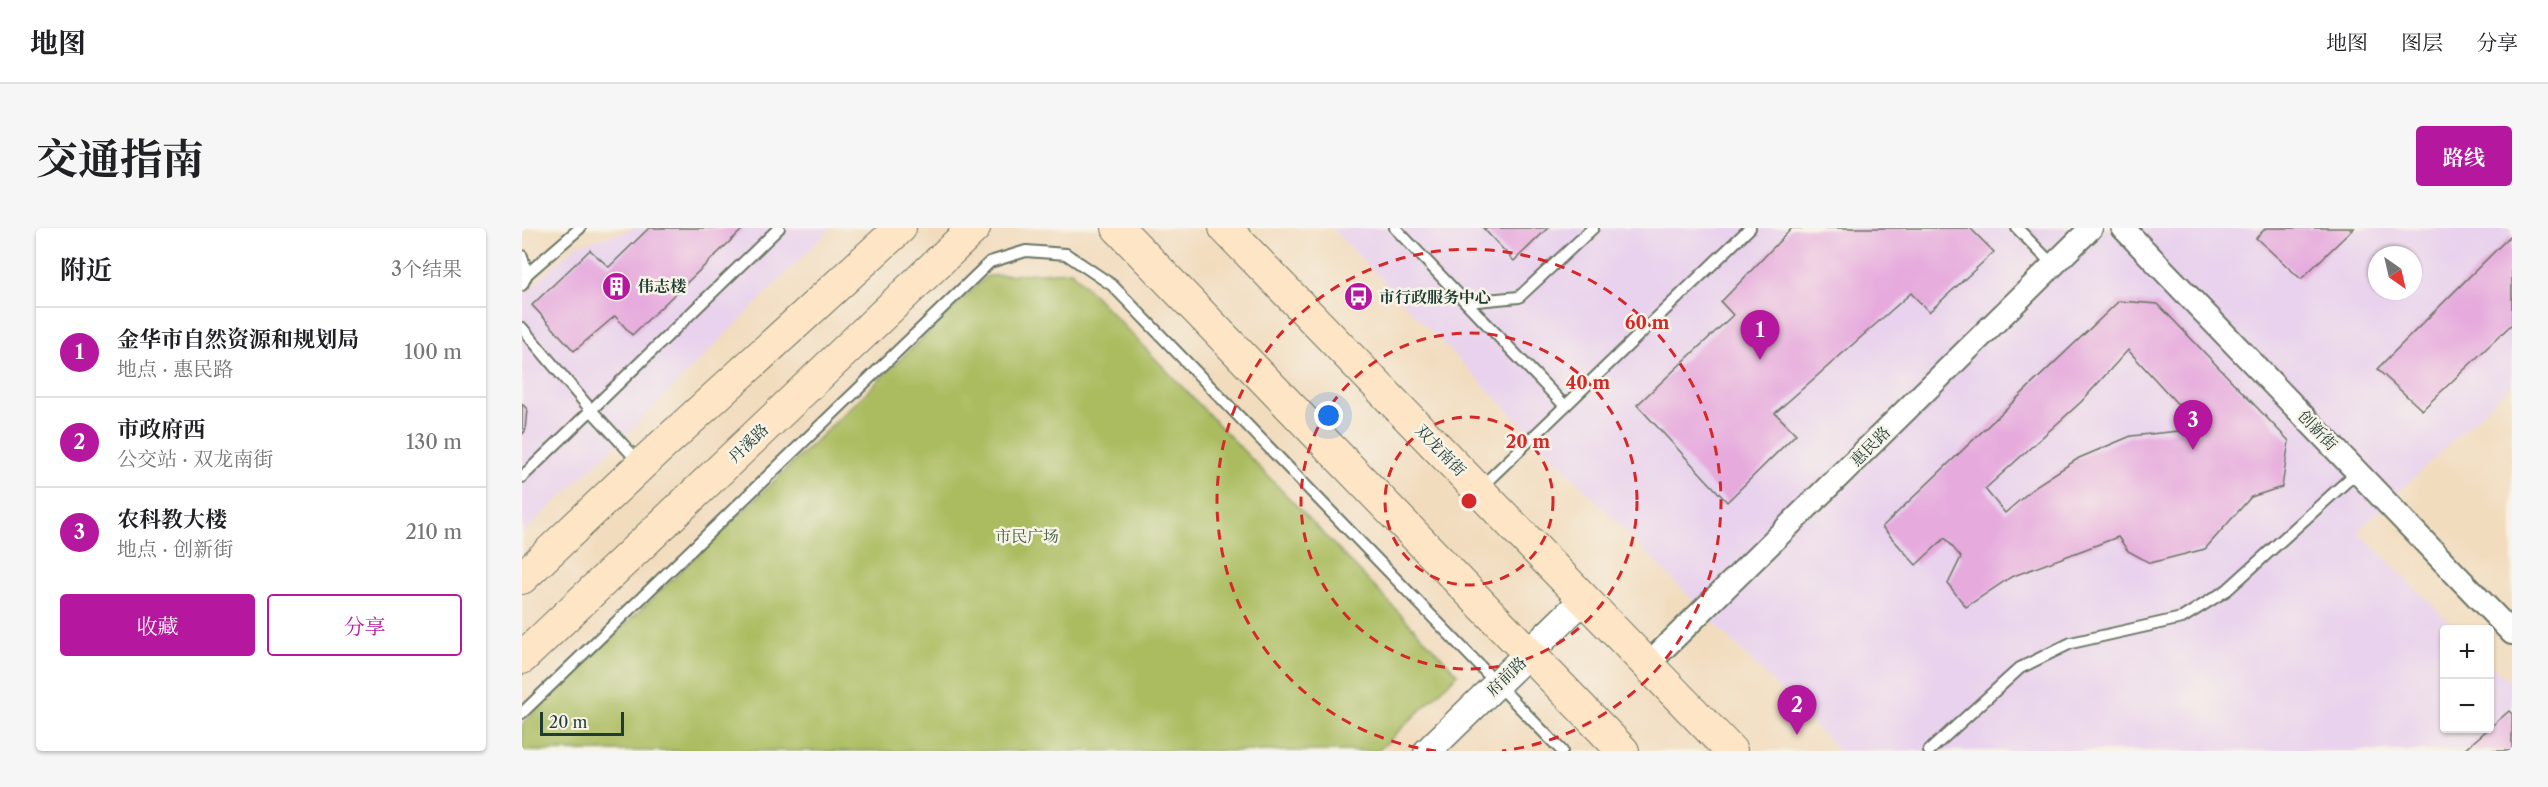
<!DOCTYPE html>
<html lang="zh">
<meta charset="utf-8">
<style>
:root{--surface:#fff;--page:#f6f6f6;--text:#202124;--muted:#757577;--line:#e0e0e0;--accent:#b5179e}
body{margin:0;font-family:"Libre Caslon Text","Noto Serif SC",serif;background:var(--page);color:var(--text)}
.controls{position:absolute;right:18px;bottom:18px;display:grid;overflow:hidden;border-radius:6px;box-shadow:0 2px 4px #0004}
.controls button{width:54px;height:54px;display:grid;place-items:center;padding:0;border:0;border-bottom:2px solid var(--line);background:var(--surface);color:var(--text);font:30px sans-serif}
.compass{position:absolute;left:1846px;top:18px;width:54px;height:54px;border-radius:50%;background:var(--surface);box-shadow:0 2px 4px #0004;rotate:146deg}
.scale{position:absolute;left:18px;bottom:15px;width:84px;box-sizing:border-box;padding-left:6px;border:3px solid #1f3d34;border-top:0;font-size:16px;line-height:21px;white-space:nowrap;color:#1f3d34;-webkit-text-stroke:4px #f7f3e8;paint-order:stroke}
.you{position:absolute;left:807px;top:188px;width:21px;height:21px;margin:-15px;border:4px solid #fff;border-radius:50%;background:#1a73e8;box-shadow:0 0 0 9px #1a73e833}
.badge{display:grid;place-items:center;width:39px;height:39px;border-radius:50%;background:var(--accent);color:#fff;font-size:20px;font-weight:700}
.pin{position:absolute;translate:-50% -50px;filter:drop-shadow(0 2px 3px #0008)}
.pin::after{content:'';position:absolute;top:32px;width:21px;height:18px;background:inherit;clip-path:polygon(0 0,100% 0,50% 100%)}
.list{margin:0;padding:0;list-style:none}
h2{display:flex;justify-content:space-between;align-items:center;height:78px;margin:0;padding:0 24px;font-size:26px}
h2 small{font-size:20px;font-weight:400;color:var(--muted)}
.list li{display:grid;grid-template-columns:39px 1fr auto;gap:18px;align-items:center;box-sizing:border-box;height:90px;padding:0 24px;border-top:2px solid var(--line)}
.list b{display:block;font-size:22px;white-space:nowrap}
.list p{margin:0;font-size:20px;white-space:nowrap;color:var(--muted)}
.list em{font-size:20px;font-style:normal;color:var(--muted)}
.actions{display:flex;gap:12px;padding:18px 24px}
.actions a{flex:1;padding:14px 0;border:2px solid var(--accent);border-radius:6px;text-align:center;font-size:21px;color:var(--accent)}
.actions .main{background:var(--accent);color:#fff}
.map{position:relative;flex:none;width:1990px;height:523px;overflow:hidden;border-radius:6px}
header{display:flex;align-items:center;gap:36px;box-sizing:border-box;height:84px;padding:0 30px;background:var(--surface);border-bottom:2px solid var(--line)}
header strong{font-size:28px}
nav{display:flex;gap:33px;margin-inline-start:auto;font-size:21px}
.intro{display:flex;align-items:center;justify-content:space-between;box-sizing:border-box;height:144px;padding:0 36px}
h1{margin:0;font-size:42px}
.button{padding:15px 27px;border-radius:6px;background:var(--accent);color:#fff;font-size:21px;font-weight:700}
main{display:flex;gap:36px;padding:0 36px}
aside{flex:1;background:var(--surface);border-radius:6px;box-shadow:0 2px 4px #0004}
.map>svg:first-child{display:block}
</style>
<header>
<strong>地图</strong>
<nav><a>地图</a><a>图层</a><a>分享</a></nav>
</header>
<div class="intro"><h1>交通指南</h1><a class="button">路线</a></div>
<main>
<aside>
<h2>附近<small>3个结果</small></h2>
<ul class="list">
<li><span class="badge">1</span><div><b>金华市自然资源和规划局</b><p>地点 · 惠民路</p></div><em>100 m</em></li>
<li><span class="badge">2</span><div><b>市政府西</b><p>公交站 · 双龙南街</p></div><em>130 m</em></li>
<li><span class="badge">3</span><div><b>农科教大楼</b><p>地点 · 创新街</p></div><em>210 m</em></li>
</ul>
<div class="actions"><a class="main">收藏</a><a>分享</a></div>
</aside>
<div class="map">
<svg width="1990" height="523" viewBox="0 0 1990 523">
<rect width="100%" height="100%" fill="#f7f3e8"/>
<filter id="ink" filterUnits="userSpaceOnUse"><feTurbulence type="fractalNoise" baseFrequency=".0167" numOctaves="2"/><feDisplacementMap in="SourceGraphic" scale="12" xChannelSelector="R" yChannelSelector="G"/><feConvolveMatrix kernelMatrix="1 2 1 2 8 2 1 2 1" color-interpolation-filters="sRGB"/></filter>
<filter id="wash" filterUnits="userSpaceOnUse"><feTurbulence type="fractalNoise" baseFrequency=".008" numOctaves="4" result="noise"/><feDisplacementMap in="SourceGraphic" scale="24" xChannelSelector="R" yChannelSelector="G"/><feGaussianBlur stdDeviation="1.35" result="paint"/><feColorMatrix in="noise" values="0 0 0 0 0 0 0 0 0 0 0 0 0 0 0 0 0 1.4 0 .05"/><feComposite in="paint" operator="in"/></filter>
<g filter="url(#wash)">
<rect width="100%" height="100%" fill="#f2dcbe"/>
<g fill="#e9d2ed" fill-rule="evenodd">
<polygon points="109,0 309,0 105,206 0,306 0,67 55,17 106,3"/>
<path d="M809,0H1990V156L1836,303L1934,401H1922V500H1968V435L1990,457V523H1317ZM1855,27H1891V63H1855Z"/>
</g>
<polygon fill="#aabc5f" stroke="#647c4a" stroke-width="1.5" points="549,43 936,446 856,523 0,523 0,496 465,48"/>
<g id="blocks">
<g fill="#e6aadd" fill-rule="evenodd">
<polygon points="127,0 222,0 110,107 93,88 52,123 10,77 68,22 87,39"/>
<polygon points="961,0 1026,0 992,33"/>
<polygon points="1270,0 1448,0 1472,24 1407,84 1389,65 1253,185 1274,206 1205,274 1115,177 1211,87 1199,74"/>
<polygon points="1744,0 1832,0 1779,51 1734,10"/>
<polygon points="1990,6 1990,96 1900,182 1855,141"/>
<path d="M1597,73L1636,76L1767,213L1760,259L1729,269L1683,321L1628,335L1606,323L1596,309L1489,349L1444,379L1426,356L1439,329L1423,310L1394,337L1360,299ZM1606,122L1683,206L1657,203L1609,208L1557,230L1515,257L1483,285L1463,261L1559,174Z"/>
<polygon points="0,176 5,181 3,203 0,207"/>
<polygon points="1987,483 1990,486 1990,523 1941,523"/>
</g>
</g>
</g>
<g filter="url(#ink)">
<use href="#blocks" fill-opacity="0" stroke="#697564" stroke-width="1.5"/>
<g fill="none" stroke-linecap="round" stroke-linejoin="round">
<defs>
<g id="service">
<polyline points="873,0 1043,178"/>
<polyline points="1495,0 1531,37"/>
<polyline points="0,28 5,46 0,57"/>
<polyline points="5,46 58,0"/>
<polyline points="944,74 997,69 1071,0"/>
<polyline points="0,100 69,182 117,234"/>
<polyline points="0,249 257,0"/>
<polyline points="958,260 1228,0"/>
<polyline points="0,485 468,34 504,23 544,26 590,57 1040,523"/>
<polyline points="1407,523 1498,440 1549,415 1660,390 1705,362 1835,244"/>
</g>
<g id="minor">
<polyline points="1601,0 1990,405"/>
<polyline points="1126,436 1569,0"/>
</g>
<polyline id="tertiary" points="906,523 1062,371"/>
<g id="secondary">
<polyline points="596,0 1101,523"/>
<polyline points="703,0 1209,523"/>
<polyline points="0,350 120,236 378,0"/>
<polyline points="0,430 452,0"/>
</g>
</defs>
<use href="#service" stroke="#697564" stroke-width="14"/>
<use href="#minor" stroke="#697564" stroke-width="26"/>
<use href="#tertiary" stroke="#697564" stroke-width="30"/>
<use href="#secondary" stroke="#697564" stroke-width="34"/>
<use href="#service" stroke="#fff" stroke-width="10"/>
<use href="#minor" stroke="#fff" stroke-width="22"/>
<use href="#tertiary" stroke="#fff" stroke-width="27"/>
<use href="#secondary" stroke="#fee5c5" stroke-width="32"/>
</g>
</g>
<g fill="none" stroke="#d62828" stroke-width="3" stroke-dasharray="10 8">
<circle cx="947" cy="273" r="84"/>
<circle cx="947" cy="273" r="168"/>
<path d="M914 523A252 252 0 1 1 980 523"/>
</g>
<defs>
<symbol id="building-disc" viewBox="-11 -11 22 22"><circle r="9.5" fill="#b5179e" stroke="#f7f3e8"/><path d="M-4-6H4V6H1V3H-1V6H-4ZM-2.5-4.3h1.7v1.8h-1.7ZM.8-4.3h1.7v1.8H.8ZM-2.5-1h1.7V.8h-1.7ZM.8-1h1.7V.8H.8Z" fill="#fff"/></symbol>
<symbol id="bus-disc" viewBox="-11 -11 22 22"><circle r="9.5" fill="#b5179e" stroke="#f7f3e8"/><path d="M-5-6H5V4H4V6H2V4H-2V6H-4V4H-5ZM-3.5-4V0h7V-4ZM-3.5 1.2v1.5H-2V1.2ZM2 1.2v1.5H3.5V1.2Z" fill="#fff"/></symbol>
</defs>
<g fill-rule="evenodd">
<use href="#building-disc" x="78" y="42" width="33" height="33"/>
<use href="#bus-disc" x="820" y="52" width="33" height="33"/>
</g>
<g text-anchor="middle" stroke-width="5" stroke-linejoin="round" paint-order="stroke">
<g font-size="16" font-weight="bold" fill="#1f3d34" stroke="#f7f3e8" text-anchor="start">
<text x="116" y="64">伟志楼</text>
<text x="857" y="75">市行政服务中心</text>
</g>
<g font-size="16" fill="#1f3d34" stroke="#f7f3e8">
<text transform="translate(1796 202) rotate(46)" y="6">创新街</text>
<text transform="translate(226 215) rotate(-44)" y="6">丹溪路</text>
<text transform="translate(1348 218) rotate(-45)" y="6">惠民路</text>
<text transform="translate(919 222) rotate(46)" y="6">双龙南街</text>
<text transform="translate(984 448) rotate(-44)" y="6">府前路</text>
</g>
<g font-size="16" fill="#425d3f" stroke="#f7f3e8">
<text x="505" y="314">市民广场</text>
</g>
</g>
<circle cx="947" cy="273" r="9" fill="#d62828" stroke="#f7f3e8" stroke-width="3"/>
<g font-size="18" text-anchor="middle" font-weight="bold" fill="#d62828" stroke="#f7f3e8" stroke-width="5" stroke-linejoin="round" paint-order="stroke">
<text x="1125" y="101">60 m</text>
<text x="1066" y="161">40 m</text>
<text x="1006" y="220">20 m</text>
</g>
</svg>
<div class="controls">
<button>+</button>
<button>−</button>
</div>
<svg class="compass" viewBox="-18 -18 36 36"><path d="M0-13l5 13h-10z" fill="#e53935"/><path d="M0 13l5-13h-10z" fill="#757577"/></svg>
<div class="scale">20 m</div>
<div class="you"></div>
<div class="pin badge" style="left:1238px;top:132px">1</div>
<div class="pin badge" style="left:1275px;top:507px">2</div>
<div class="pin badge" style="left:1671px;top:222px">3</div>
</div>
</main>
